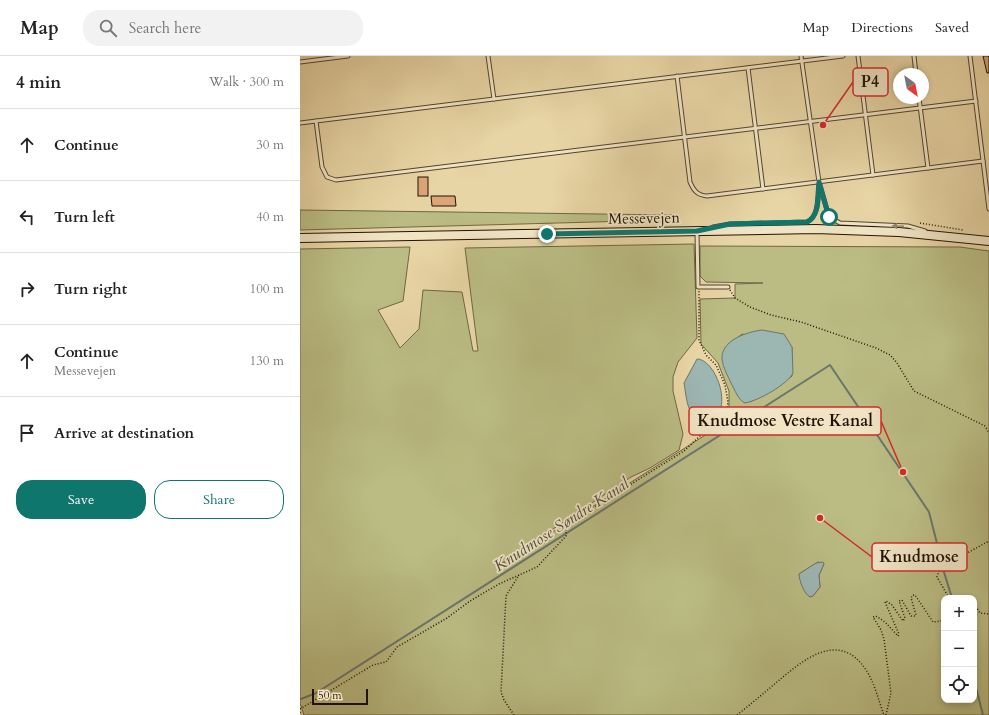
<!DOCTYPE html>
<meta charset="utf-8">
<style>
:root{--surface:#fff;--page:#f2f2f2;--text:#222;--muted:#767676;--line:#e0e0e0;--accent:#0f766e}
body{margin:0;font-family:Cardo,serif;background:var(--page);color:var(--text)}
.controls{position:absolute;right:12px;bottom:12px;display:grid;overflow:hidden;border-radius:8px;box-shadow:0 2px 6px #0003}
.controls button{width:36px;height:36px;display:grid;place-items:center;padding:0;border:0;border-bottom:1px solid var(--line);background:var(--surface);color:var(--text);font:20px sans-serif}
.compass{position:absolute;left:593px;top:12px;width:36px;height:36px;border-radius:50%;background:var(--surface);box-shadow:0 2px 6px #0003;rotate:148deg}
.scale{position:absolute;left:12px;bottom:10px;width:56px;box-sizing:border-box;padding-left:4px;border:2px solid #211306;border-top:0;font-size:11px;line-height:14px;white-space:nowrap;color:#211306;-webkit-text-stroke:3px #f0e4c4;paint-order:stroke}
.stop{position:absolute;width:12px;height:12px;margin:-9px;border:3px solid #0f766e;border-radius:50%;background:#fff}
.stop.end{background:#0f766e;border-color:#fff;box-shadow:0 1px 4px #0008}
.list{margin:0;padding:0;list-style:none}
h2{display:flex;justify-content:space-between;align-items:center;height:52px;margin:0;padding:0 16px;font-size:17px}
h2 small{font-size:13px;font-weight:400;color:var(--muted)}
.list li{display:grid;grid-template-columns:26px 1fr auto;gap:12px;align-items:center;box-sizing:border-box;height:72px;padding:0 16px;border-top:1px solid var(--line)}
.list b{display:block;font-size:15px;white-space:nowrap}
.list p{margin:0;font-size:13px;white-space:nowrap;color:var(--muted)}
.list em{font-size:13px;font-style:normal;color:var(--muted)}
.actions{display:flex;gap:8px;padding:12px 16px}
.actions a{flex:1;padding:9px 0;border:1px solid var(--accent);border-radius:16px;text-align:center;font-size:14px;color:var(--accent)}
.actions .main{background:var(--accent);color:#fff}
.icon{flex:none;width:22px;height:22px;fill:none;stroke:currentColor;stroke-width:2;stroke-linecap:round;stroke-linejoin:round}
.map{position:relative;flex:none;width:689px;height:659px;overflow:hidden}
header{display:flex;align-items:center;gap:24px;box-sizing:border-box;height:56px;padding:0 20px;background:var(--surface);border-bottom:1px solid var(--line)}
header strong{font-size:19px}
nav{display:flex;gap:22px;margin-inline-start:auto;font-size:14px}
.search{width:280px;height:36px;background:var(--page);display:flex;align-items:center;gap:10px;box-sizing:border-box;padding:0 14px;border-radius:16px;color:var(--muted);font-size:15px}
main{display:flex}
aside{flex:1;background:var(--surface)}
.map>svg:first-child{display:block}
</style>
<header>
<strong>Map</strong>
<div class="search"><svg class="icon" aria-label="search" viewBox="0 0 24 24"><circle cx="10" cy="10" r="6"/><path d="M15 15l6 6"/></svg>Search here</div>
<nav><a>Map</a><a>Directions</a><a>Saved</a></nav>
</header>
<main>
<aside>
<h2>4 min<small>Walk · 300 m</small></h2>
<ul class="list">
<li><svg class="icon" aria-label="ahead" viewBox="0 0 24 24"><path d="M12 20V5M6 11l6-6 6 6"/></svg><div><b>Continue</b></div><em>30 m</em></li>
<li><svg class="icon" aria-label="left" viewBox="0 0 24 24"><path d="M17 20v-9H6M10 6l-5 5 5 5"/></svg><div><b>Turn left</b></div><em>40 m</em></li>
<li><svg class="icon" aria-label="right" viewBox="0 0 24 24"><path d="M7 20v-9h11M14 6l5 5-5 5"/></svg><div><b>Turn right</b></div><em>100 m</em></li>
<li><svg class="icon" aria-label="ahead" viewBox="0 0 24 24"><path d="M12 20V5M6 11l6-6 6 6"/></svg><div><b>Continue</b><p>Messevejen</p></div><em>130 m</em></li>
<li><svg class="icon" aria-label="arrive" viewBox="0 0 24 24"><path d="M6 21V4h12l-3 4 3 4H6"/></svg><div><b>Arrive at destination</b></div></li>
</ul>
<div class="actions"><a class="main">Save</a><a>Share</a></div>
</aside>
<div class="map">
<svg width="689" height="659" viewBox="0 0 689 659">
<rect width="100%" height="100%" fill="#e8d5a5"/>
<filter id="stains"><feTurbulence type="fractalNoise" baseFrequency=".005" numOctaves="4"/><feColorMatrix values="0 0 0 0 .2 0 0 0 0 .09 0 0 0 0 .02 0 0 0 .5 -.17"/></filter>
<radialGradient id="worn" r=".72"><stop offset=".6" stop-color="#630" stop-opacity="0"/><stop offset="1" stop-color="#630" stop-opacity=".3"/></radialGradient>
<g fill="#babc83" stroke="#6e6844" fill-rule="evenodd">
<polygon points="0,154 374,159 368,164 0,174"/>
<path d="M394,188L397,282L378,306L373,321V335L383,378L379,394L350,412L331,421L202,507V508L429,364V335L418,307L401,288L400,243L435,242V228L463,227L406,226L400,220V190L660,191L689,195V659H4L0,647V193L110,191L103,245L78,254L100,292L119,273L123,234L162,236L173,295H178L165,192ZM442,278L492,291V320L473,334L450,346L424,294ZM518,506L524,508L519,519L520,531L513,540L510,541L499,518ZM644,542H674V644H644Z"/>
</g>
<g fill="#9cb6b2" stroke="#6b756d">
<path d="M462,274L484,278L492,291L493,317C488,328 458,345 445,347C438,344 435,334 431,327C428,320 423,312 422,303C421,284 447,276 462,274Z"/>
<path d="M397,303C416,303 437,358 406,368C387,362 387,345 384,327Z"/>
<path d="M523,506L524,508L519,519L520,531L513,540L510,541C504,538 499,524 499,518L516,507Z"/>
</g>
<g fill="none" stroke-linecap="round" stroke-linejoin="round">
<g stroke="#6b756d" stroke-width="2">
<polyline points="643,513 652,542"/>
<polyline points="674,624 683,659"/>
<polyline points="1,643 16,637 530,309 629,456 642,507"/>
</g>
</g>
<g fill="#dca577" stroke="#211306">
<polygon points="683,0 689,0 689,17 687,17"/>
<rect x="118" y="121" width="10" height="19"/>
<polygon points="131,140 155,140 156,150 132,150"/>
</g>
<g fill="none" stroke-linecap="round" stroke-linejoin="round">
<defs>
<g id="service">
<polyline points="188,0 194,43"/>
<polyline points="501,0 519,126 529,161 540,167 608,170 625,175"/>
<polyline points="558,0 573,119"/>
<polyline points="614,0 616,18"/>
<polyline points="670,0 689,153"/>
<polyline points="0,6 48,0"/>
<polyline points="448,12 463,133"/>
<path d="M377,20L390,126C394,135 397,139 407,140L683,105"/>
<polyline points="619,42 628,112"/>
<polyline points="16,65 22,111 27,121 36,124 676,45"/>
<polyline points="0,67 543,0"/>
<path d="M413,171L430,168L507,166C520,160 517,140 519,128"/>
<polyline points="397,176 398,231 428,231"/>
</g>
<polyline id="secondary" points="0,182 516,173 599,176 689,185"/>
</defs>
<use href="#service" stroke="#53442e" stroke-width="5"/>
<use href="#secondary" stroke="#211306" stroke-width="10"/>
<g stroke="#211306" stroke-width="1.5" stroke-dasharray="1 2" stroke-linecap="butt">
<polyline points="620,167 663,174"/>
<polyline points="430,234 435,242 450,251 471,259 501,266 576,292 590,299 597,307 614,335 685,370 689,377"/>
<polyline points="649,542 637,521 640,512 689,485"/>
<polyline points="666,542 669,542"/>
<polyline points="674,548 680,557 689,558"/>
<polyline points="0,653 73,609 86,606 97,591 147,562 170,545 199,528 237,511 266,480 266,471 274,464 384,395 402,378 424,362 427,354 428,346 425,329 416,309 406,299 399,284 399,235"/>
<polyline points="0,656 1,659"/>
<polyline points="214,659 204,644 201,636 206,540 219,519"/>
<path d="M437,659C451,648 464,637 477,626C503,604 539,573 566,614C574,625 579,646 584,659"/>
<polyline points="586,659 591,637 584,583 581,574 573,561 576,560 585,566 598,580 599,578 585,546 586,545 592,549 603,565 605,562 599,545 602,544 611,560 615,560 616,559 611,542 613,539 615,539 633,566 641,565 644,553"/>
</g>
<use href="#service" stroke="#f0e4c4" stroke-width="3"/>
<use href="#secondary" stroke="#f0e4c4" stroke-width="8"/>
</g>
<defs><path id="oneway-solid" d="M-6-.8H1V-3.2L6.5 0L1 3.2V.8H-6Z"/></defs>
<use fill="#93866e" href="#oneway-solid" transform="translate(598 170) rotate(-177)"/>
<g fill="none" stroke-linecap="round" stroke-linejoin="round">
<path stroke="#0f766e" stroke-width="5" d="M247,178L397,175L430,168L507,166C520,160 518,139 519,126L529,161"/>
</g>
<g text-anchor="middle" stroke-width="3.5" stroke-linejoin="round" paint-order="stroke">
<g font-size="15" fill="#211306" stroke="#f0e4c4">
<text transform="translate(344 162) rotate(-1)" y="5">Messevejen</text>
</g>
<g font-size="16" font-style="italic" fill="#4c4c42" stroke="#f0e4c4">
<text transform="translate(261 468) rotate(-33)" y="6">Knudmose Søndre Kanal</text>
</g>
</g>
<path fill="none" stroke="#d62828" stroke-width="1.5" d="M523 69L553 26M603 416L581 365M520 462L572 501"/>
<g fill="#d62828" stroke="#f0e4c4" stroke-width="1.5">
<circle cx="523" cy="69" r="4"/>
<circle cx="603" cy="416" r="4"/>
<circle cx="520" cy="462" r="4"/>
</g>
<g fill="#f0e4c4" stroke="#d62828" stroke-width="1.5">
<rect x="553" y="12" width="35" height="28" rx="4"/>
<rect x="389" y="351" width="192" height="28" rx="4"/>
<rect x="572" y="487" width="95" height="28" rx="4"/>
</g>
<g font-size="16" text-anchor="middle" font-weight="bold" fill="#211306">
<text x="570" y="31">P4</text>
<text x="485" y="370">Knudmose Vestre Kanal</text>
<text x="619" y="506">Knudmose</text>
</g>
<rect width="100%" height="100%" filter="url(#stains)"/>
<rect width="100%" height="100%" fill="url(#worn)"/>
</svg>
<div class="controls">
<button>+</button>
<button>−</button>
<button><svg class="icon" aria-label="locate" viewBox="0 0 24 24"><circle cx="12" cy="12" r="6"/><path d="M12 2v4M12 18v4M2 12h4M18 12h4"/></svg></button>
</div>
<svg class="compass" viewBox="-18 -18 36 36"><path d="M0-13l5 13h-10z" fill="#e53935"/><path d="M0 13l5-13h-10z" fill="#767676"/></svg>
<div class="scale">50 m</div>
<div class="stop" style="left:529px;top:161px"></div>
<div class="stop end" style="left:247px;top:178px"></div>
</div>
</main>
